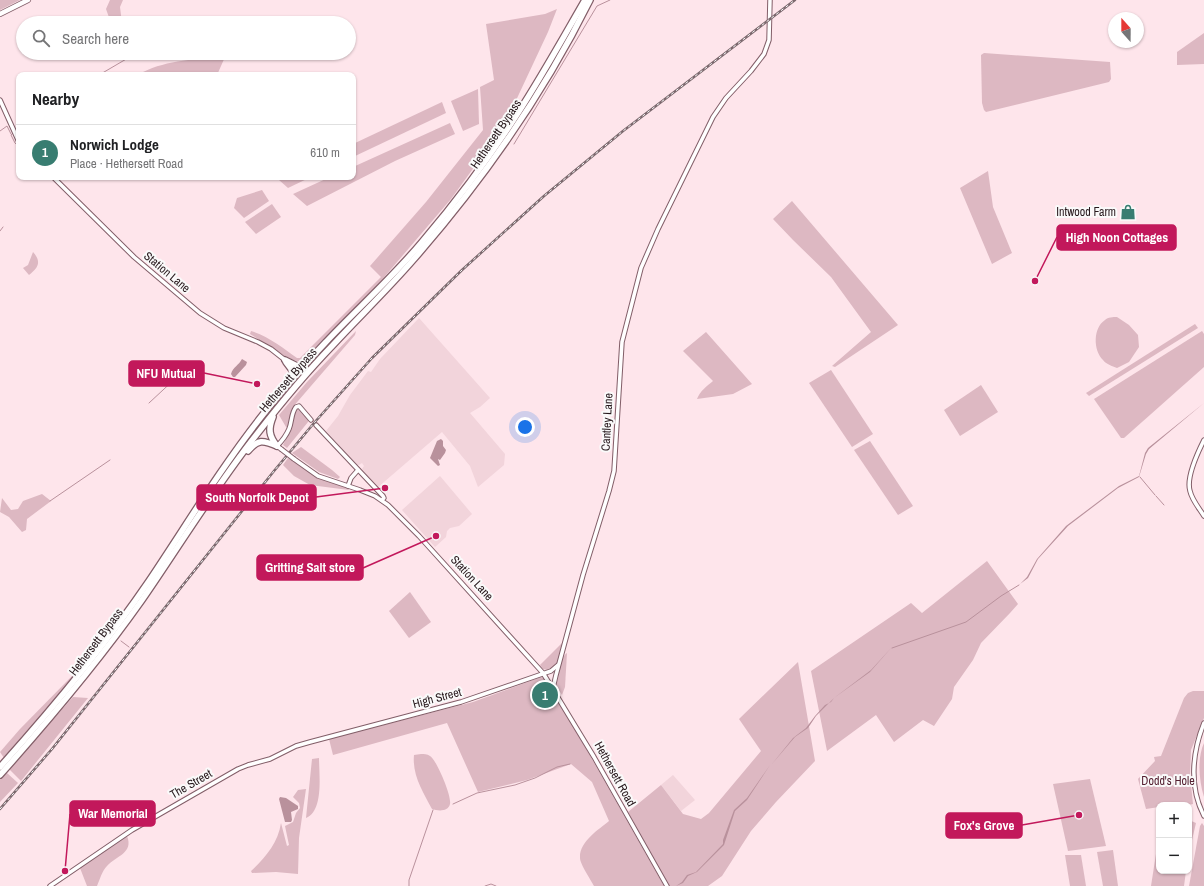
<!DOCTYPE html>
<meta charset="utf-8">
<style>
:root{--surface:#fff;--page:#f2f2f2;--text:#202124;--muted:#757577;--line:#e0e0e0;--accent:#387d71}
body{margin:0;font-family:"Archivo Narrow",sans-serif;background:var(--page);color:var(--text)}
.controls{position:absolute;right:12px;bottom:12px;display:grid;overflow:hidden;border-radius:8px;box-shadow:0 1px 3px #0004}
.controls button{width:36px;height:36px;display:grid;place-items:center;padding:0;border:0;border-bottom:1px solid var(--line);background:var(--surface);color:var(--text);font:20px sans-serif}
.compass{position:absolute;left:1108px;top:12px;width:36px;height:36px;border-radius:50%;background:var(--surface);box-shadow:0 1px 3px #0004;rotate:339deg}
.you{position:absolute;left:525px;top:427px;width:14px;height:14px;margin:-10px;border:3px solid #fff;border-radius:50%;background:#1a73e8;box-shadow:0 0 0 6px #1a73e833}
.badge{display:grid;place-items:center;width:26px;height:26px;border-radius:50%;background:var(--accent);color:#fff;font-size:13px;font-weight:700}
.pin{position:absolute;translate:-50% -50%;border:2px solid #fff;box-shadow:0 1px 4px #0006}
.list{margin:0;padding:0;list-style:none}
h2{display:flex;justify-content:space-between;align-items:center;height:52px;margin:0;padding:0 16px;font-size:17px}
h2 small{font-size:13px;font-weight:400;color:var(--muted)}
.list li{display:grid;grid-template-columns:26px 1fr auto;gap:12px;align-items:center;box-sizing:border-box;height:56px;padding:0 16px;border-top:1px solid var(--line)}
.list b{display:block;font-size:15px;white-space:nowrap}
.list p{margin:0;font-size:13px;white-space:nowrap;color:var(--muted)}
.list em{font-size:13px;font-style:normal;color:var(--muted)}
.icon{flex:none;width:22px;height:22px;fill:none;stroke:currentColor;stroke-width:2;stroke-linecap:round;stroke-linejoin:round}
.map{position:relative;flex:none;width:1204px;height:886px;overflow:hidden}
.search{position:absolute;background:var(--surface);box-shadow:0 1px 3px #0004;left:16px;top:16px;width:340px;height:44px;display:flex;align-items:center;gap:10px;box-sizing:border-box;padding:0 14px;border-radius:22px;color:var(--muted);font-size:15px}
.panel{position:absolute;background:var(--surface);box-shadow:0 1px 3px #0004;left:16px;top:72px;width:340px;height:108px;border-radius:8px}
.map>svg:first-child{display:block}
</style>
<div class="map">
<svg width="1204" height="886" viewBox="0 0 1204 886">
<rect width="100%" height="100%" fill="#fee5eb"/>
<g fill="#f2d4db">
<polygon points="419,318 490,398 480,407 470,413 505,454 504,465 478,487 470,466 442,432 377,488 362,469 364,466 362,463 359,465 357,465 326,431 338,416 350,395 368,371 371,372 380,359"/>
<polygon points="440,476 472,514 459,526 450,528 447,531 446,537 435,547 402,510"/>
<polygon points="673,775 695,800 681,811 661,785"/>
</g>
<g fill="#ddb8c2">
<polygon points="0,0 20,0 0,10"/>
<polygon points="110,0 123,0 120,7 122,23 111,23 106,9"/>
<path d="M557,9L548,32L504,126L451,199L374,289L301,362C287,360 263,342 250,334L251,331C268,336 283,348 297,358H300L381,277L370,266L426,202L483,130L480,87L494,80L486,24L545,14Z"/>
<polygon points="1204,33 1204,64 1177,65 1177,52"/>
<polygon points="984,53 1110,62 1111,79 1109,82 986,112 984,110 982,103 981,55"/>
<path d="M225,57L217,75H144L143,72C167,60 198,59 225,57Z"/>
<polygon points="478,89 479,124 463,131 451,101"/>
<polygon points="442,102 446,113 353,157 353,144"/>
<polygon points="450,123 455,134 395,161 307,206 293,194 330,177 353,177 353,167"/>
<polygon points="988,171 993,207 1012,253 992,264 960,188"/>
<polygon points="284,177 311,177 288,188 279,180"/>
<polygon points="262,190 269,201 244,218 234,208 237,198"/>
<polygon points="792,201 898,325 835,367 832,366 871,332 831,277 793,240 773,219"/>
<polygon points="272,204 281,217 256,234 245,222"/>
<path d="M33,252C42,262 38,268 29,275L23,268L28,265Z"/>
<path d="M1117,317L1129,325L1138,335L1139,347L1129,362L1117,368C1112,366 1106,364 1103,360C1093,350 1093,328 1105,320C1108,317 1113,317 1117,317Z"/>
<polygon points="1195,324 1198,328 1089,396 1086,393"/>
<polygon points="356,331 355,335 292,408 288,428 286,427 279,415 307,382"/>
<polygon points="1202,331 1204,334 1204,367 1124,438 1121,438 1094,399"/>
<path d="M706,332L752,384L733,394L697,399C700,391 707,386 713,381L683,351Z"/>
<polygon points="831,370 873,434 852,447 809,383"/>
<polygon points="981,385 998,412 960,436 944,410"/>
<polygon points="298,409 308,420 308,422 287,448 283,445 290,431 295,410"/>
<polygon points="870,441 913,506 898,515 854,450"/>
<polygon points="301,447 332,470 340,477 338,479 319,472 292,453"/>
<polygon points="288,458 316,477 348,487 349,490 310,485 294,476 283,465"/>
<polygon points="42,494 51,501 27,519 26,530 22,532 9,517 0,512 2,498 11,510 18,509 23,501"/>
<polygon points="987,561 1018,604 1010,613 981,643 973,660 954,687 952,699 934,726 923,720 894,742 876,715 827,751 811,671 911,603 922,613"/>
<polygon points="410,592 431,622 409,638 389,611"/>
<path d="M564,641C561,653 559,666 547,670L543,669L540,665Z"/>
<path d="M567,653L565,687L562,695C560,692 558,689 557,686C556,679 561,656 567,653Z"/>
<polygon points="798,662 815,761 776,802 751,831 722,876 708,886 669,886 628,812 661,785 683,814 701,819 709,813 761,751 739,719"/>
<polygon points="73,675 73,677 53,703 4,758 0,752 20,729"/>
<path d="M541,677L544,678L547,682L542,683L536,688V702L542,704L554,700L553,695L555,694L664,886H594C591,880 580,864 580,858C579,842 598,830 609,821L592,782L571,764L527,780L478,792L447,723L333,755L329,739L473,702Z"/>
<polygon points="1193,691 1204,691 1204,718 1191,750 1190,775 1193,804 1189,805 1159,805 1159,807 1146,809 1138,779 1155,761 1154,757 1161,756 1184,698 1188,693"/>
<polygon points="73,697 88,698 21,781 9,769"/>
<path d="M1204,743V797C1199,781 1197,758 1204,743Z"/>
<path d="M421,754C424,754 427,754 430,756C436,759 452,796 450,804C448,812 438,811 432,809C423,792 412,775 414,755Z"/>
<path d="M319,758C319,774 324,811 306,818L312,759Z"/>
<polygon points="7,773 18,783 0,802 0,780"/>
<polygon points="1090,779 1106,846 1068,851 1053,784"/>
<path d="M306,789L299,838L298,874L276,872L252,873L251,871C265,858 278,843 281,823L287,846L289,845L285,826L293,822L296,813L300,808L299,803L293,797L298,790Z"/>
<polygon points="1189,820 1196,823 1189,853"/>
<polygon points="1202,823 1204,826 1204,886 1189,886 1200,826"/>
<path d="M127,836C134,853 116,856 107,866C102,871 100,879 97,886H87L80,868Z"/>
<polygon points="1159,840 1159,871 1186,871 1184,886 1151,886 1158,841"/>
<polygon points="1113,850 1118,886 1103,886 1097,852"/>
<polygon points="1065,855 1081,855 1086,886 1070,886"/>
</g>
<g fill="#b9919c">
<path d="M242,359L247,362L246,365L235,377H233L231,374C233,367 239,365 242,359Z"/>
<polygon points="1204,403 1149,449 1146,454 1139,477 1118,488 1068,526 1038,559 1028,578 1020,584 1027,577 1037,559 1066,526 1119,486 1139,476 1145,453 1148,448"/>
<polygon points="441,439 443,441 443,446 446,450 445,453 440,460 438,459 440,465 438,466 430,458 437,441"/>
<polygon points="892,647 870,672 834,698 816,716 808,728 795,737 772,764 793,738 806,728 815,716 825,705 831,702 834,698 871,670"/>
<polygon points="770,765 747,800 735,811 724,845 697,872 688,876 683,883 676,886 682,882 687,875 696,872 723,844 723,840 734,810 747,798"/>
<polygon points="280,797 286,798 298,806 298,809 291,812 292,820 291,822 285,822 279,799"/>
</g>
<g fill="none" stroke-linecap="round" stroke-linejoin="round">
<g stroke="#b9919c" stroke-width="1">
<polyline points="99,75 128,58 126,53"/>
<polyline points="0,131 7,126 11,134"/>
<polyline points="15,131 19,129"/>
<polyline points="13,133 11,135 15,143 19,147"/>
<polyline points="514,144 597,6 610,0"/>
<polyline points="0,231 3,227"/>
<polyline points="149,403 177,377"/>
<polyline points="1140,477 1155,495"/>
<polyline points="1156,496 1164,505"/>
<polyline points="50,501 110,460"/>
<polyline points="121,641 129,647"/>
<polyline points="892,648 966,622 1001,596 1019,585"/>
<polyline points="453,804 477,793 515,785 535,778 557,767 570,764"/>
<polyline points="409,886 409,880 433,810"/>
<polyline points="485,886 491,884 496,886"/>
</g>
<defs>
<g id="minor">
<polyline points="0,100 19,142"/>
<polyline points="53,177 134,257 200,313 224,328 258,342 271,349 285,360"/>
<polyline points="316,425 383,496 384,498 382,500"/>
<path d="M1204,440C1198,452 1186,478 1190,491C1192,500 1199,508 1204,516"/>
<path d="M281,449L277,446C282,441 286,436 289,429C292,422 291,413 296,407L299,406L311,420"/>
<polyline points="294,459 318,476 360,490 375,496 388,505 419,536 543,673 594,757 667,886"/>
<polyline points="348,486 351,478 358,470"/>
<polyline points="553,688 556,675 583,575 609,491 614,471 622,342 641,268 658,229 713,117 726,98 751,71 764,54 769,40 770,0"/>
<path d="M1204,723C1192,753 1189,787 1204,816"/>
<polyline points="50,886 132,830 238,769 248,765 270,759 296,746 310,742 461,702 551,671 558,665"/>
</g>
<polyline id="major" points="0,14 28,0"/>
<g id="highway">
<polyline points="285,360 297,366 304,366"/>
<polyline points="286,362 292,370 293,378"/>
<path d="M273,417C268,429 269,436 277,446"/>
<path d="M248,451C258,439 263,440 277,446"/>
<path d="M0,767C53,708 104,647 149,581C186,526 220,469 261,417C281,391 302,367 325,343C357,309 392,278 422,242C457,201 489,158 518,113C542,76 563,38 585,0"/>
<path d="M0,775C50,719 99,661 142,600C180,545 215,487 257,434C281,403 306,373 333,345C360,316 388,289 414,259C482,181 544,93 590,0"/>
</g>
</defs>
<use href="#minor" stroke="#825e68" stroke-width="5.5"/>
<use href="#major" stroke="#825e68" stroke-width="6"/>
<use href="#highway" stroke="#825e68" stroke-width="8"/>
<use href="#minor" stroke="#fff" stroke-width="3.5"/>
<use href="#major" stroke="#fff" stroke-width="4.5"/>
<use href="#highway" stroke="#fff" stroke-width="5.5"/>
<defs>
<polyline id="rail" points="0,809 52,749 274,471 314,423 372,358 462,270 544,196 623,131 795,0"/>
</defs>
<use href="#rail" stroke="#7b686d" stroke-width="2.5"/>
<use href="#rail" stroke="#fafafa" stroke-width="1" stroke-dasharray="3" stroke-linecap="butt"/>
<defs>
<polyline id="minor-bridge" points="281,449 294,459"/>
</defs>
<use href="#minor-bridge" stroke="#825e68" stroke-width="5.5" stroke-linecap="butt"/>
<use href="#minor-bridge" stroke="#fff" stroke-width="3.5"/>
</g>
<defs>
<symbol id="shop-bare" viewBox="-9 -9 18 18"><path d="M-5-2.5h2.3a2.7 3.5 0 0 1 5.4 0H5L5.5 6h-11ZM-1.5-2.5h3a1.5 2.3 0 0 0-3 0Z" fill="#387d71" stroke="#fafafa" stroke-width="2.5" paint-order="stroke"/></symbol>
</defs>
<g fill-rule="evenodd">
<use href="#shop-bare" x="1117" y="201" width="22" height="22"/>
</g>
<g text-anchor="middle" stroke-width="4" stroke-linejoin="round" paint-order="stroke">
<g font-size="12" fill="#27181c" stroke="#fafafa">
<text transform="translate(496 134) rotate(-56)" y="4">Hethersett Bypass</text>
<text transform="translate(167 272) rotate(40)" y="4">Station Lane</text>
<text transform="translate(288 380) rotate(-49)" y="4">Hethersett Bypass</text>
<text transform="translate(607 422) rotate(-87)" y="4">Cantley Lane</text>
<text transform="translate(472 578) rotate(47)" y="4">Station Lane</text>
<text transform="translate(96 642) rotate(-53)" y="4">Hethersett Bypass</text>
<text transform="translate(437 698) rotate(-15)" y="4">High Street</text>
<text transform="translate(615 774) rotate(61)" y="4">Hethersett Road</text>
<text transform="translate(191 784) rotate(-30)" y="4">The Street</text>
</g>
<g font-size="12" fill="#27181c" stroke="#fafafa" text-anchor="end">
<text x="1116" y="216">Intwood Farm</text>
</g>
<g font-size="12" fill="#552132" stroke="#fafafa">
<text x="1168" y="785">Dodd's Hole</text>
</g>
</g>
<path fill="none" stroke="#c2185b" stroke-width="1.5" d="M1035 281L1057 237M257 384L204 373M385 488L316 497M436 536L363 568M65 871L70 814M1079 815L1022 825"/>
<g fill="#c2185b" stroke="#fafafa" stroke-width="1.5">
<circle cx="1035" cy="281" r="4"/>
<circle cx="257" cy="384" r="4"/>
<circle cx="385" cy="488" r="4"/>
<circle cx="436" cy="536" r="4"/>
<circle cx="65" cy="871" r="4"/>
<circle cx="1079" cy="815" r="4"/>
</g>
<g fill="#c2185b" stroke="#c2185b" stroke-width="1.5">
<rect x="1057" y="225" width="119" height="25" rx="4"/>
<rect x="129" y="361" width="75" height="25" rx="4"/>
<rect x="197" y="485" width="119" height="25" rx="4"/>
<rect x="257" y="555" width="106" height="25" rx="4"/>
<rect x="70" y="801" width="85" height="25" rx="4"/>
<rect x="946" y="813" width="76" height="25" rx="4"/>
</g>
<g font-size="13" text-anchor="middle" font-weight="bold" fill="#fff">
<text x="1117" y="242">High Noon Cottages</text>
<text x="166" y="378">NFU Mutual</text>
<text x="257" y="502">South Norfolk Depot</text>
<text x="310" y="572">Gritting Salt store</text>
<text x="113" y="818">War Memorial</text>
<text x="984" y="830">Fox's Grove</text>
</g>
</svg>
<div class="controls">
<button>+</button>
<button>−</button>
</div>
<svg class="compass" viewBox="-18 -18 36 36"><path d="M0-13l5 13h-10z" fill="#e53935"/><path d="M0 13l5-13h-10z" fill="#757577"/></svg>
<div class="you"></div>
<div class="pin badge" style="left:545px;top:695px">1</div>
<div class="search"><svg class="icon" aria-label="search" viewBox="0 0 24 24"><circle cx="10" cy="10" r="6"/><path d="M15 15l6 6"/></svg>Search here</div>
<section class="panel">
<h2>Nearby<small></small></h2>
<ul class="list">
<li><span class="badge">1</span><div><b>Norwich Lodge</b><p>Place · Hethersett Road</p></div><em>610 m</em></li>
</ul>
</section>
</div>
